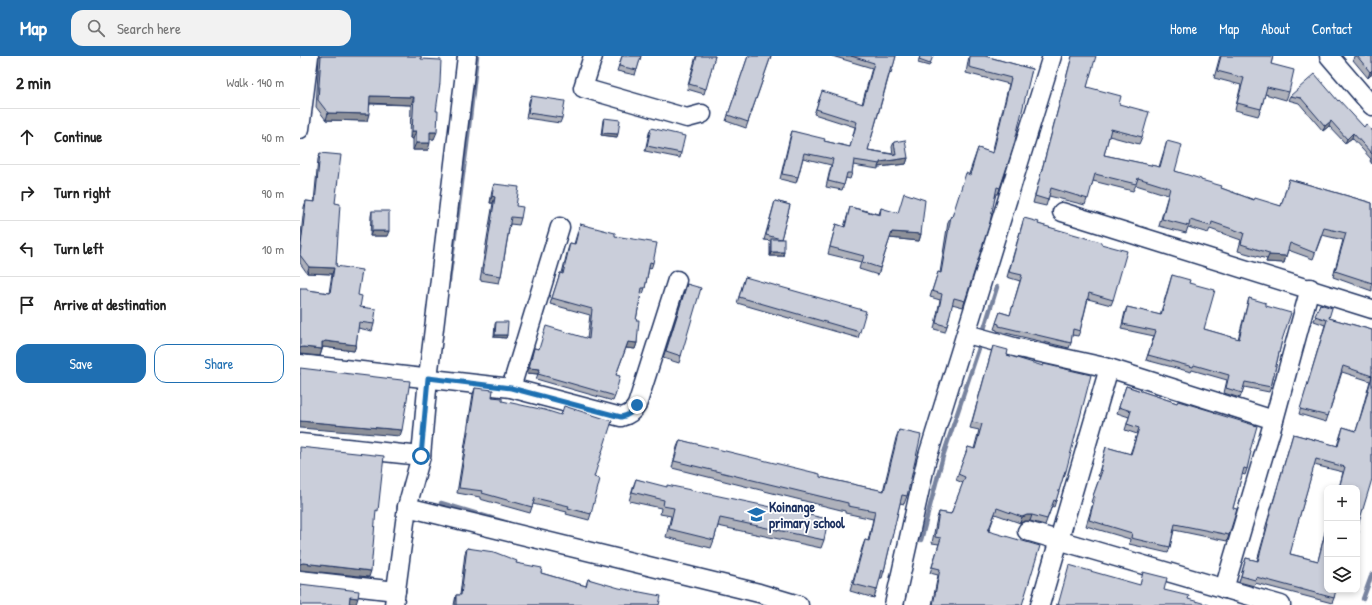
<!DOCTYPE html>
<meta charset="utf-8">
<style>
:root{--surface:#fff;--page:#f2f2f2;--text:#222;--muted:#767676;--line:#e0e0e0;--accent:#1f6fb2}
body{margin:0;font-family:"Patrick Hand",sans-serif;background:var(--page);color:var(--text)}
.controls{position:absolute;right:12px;bottom:12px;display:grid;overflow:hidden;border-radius:8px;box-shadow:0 2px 6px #0003}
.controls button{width:36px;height:36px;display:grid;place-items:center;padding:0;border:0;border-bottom:1px solid var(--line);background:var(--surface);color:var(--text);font:20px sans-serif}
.stop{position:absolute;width:12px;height:12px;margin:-9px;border:3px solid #1f6fb2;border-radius:50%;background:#fff}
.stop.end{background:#1f6fb2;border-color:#fff;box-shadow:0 1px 4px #0008}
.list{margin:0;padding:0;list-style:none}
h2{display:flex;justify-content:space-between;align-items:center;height:52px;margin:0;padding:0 16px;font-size:17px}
h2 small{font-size:13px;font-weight:400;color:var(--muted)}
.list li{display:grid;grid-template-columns:26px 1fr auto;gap:12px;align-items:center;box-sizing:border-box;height:56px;padding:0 16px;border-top:1px solid var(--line)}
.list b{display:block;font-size:15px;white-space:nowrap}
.list em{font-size:13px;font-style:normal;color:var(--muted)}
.actions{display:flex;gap:8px;padding:12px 16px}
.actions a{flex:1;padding:9px 0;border:1px solid var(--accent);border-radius:12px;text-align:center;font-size:14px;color:var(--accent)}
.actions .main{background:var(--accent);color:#fff}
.icon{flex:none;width:22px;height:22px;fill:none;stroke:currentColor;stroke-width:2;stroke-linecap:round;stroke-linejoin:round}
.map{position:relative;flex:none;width:1072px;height:549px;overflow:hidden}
header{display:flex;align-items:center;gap:24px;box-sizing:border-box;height:56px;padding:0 20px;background:var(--accent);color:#fff}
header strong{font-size:19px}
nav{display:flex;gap:22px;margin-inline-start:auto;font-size:14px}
.search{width:280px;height:36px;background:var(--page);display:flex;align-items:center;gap:10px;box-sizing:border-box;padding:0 14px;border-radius:12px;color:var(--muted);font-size:15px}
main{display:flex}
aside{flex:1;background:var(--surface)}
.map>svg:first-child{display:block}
</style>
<header>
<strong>Map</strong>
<div class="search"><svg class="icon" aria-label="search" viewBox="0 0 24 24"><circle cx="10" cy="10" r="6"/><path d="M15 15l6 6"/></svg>Search here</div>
<nav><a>Home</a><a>Map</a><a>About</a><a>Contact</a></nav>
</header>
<main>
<aside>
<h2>2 min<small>Walk · 140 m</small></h2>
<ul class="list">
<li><svg class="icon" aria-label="ahead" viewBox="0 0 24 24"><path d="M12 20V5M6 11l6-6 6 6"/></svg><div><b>Continue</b></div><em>40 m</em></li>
<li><svg class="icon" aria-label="right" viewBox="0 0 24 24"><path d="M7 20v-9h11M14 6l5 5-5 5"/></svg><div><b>Turn right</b></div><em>90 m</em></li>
<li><svg class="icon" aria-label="left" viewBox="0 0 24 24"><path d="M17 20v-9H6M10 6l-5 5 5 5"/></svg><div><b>Turn left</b></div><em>10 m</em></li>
<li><svg class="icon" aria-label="arrive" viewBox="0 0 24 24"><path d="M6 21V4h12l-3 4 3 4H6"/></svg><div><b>Arrive at destination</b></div></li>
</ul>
<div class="actions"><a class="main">Save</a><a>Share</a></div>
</aside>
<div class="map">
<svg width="1072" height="549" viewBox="0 0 1072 549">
<rect width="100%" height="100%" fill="#fff"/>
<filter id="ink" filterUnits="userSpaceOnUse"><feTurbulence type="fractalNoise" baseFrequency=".025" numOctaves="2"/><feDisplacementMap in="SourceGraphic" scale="8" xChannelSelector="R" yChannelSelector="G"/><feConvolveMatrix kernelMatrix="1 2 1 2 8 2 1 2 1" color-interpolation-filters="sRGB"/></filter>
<g filter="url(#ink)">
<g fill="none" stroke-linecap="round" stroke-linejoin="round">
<g stroke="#77839f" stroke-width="4.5">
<polyline points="149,225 167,88 177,0"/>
<polyline points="684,273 697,231"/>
<polyline points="141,447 208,467"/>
<polyline points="621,484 643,400 680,289"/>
<polyline points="1063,543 1072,518"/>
</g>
<defs>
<g id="minor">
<polyline points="293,0 283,32 387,62 402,58"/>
<polyline points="1029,0 1072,50"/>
<polyline points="0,73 9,0"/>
<polyline points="762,156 1072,253"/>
<polyline points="667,278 714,291 809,312 974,364"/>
<path d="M0,308L211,332L321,361C329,359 333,356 337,349L377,224"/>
<polyline points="211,332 260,171"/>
<polyline points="0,387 121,400"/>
<polyline points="107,451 459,537 499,549"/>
<polyline points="727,475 981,549"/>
<polyline points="0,524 96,535"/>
<polyline points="924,533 974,364 1010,232"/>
<polyline points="94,549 107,451 121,400 128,322 167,0"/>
<polyline points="594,549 626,406 752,0"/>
<polyline points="740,549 809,312"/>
</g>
</defs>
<use href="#minor" stroke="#1b2f5e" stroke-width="21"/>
<use href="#minor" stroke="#fff" stroke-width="18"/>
</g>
<g fill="#aeb1bb" stroke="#1b2f5e">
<polygon points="19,0 121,0 121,3 136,55 134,83 130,83 128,94 113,94 113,83 110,82 111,49 70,48 67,65 26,64 16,51"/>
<polygon points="322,0 341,0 335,19 317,15"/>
<polygon points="396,0 415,0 404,38 387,33"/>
<polygon points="448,0 471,0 446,72 426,65"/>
<polygon points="532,0 596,0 591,17 590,16 568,94 593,98 592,91 594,86 608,102 606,108 578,111 578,113 553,109 552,117 550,123 546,122 542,134 526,131 531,109 503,102 498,121 496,127 480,123 490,81 492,75 524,85 550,91 555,71 514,58 520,41 562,48 572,12"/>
<polygon points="620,0 630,8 629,10 618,7"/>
<polygon points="669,0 685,0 732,13 700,132 698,138 696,138 665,245 663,251 652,248 647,270 645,276 634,273 640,244 630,241 638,216 640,217 648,166 651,160 652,161 669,118 678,92 692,97 709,28 666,17"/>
<polygon points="772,0 794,0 787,31 819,48 842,81 839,88 809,80 804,99 859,111 867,85 875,115 921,132 954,144 981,150 989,123 1072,147 1072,235 1033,221 1043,184 1022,179 1013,203 988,194 984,207 966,206 967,203 938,195 941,184 910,173 908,177 888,171 886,177 859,170 868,139 836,129 833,135 793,125 785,149 749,140 746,150 733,147"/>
<polygon points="920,0 973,0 971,8 989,36 986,44 965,38 961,53 958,60 935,54 941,29 914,22"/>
<polygon points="1054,0 1072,0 1072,19 1071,19 1068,22 1053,4"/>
<polygon points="231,40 262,62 260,67 226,62 229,45"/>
<polygon points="990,40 1038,45 1064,71 1072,74 1072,108 1070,105 1071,103 1052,82 1045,87 1029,70 1023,75 999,47 988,44"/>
<polygon points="304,62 317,81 301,79 303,64"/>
<polygon points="351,72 381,97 380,102 345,95 349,77"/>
<polygon points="20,97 35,147 36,210 58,239 60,251 74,268 72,275 58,272 56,289 54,295 23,291 20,300 0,298 0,232 7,234 29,237 32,218 7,217 0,207 0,188 4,151 6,145 14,146 18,103"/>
<polygon points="194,128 216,150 221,162 219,169 210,168 201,220 199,227 180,224 193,147 190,147 192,134"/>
<polygon points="475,145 490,149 481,183 483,200 470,200 470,187 471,185 464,184"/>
<polygon points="550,151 579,158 581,152 621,178 619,185 590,182 578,219 559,213 561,206 528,198 536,168 544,171"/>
<polygon points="72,155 87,180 70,180 71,160"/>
<polygon points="724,162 738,168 801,188 813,244 811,249 788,243 780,275 778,280 772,279 771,287 769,292 697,275 697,274 694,273 700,256 710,259 720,225 707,221"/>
<polygon points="280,168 315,180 353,207 351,213 349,212 345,232 343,238 341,237 336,264 337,287 335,293 326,292 316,319 315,340 313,345 236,323 238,318 227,317 234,292 239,293 287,283 290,259 250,248 260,217 262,217 268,193 270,187 274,188"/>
<polygon points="872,219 889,227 904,273 938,283 949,242 966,250 982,284 971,331 969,336 944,331 940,342 924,337 927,324 892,314 891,316 846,304 854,280 821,273 825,256 827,251 860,259"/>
<polygon points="445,221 560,276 558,282 437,247"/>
<polygon points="387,228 381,300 379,307 363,302"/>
<polygon points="1020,248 1029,262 1072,274 1072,423 1057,432 1039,432 1043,416 1014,409 992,487 990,498 1018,505 1027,468 1034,542 1032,547 955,527 954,530 939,526 946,502 957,505 966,473 965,473 993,378 1037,390 1043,371 1056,375 1061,358 1070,325 1042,316 1026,366 999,358 1025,269 1014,265"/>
<polygon points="196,266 207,279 206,282 194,281 195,268"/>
<polygon points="693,290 707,299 766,415 764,421 763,421 754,451 752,450 745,469 730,465 725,465 720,467 695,458 689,475 722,549 632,549 638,519 630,517 639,488 632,487 637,462 639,456 651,458 663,427 656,424 668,391 674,393 679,374 670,372"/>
<polygon points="826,330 877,347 914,357 950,395 947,413 945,419 942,418 933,452 929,479 927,485 874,474 870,491 868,497 829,488 830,483 786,470 793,447 791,446 800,420 798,420 806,391 830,398 837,378 825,374 829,361 817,357"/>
<polygon points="175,332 202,345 294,421 291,458 289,464 266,458 267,456 233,448 230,457 180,443 180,441 157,437 173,338"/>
<polygon points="599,374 607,440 604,448 600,447 584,515 582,522 580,522 574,542 550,535 562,492 565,484 568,485 573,463 545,457 545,455 372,412 377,391 380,384 520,421 583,435 596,382"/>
<polygon points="336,423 524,484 521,492 418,470 414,484 411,492 366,481 371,460 360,458 361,452 329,445 333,431"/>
<polygon points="167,492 216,507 241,517 286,530 288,523 359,549 154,549 156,539 160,539 165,497"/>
</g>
<g fill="#8d9099" stroke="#1b2f5e">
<polygon points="1072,14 1071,19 1068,22 1070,16"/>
<polygon points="70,40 114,41 111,49 68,47"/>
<polygon points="28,57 69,58 67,65 26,64"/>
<polygon points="1031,65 1029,70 1023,75 1025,70"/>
<polygon points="112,75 116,75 113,83 110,82"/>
<polygon points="130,76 137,76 134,83 128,83"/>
<polygon points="302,77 318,78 317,81 301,79"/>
<polygon points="1053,77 1052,82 1045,87 1047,83"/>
<polygon points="116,87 130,87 128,94 113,94"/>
<polygon points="608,102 606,108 578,111 580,106"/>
<polygon points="192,140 195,141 193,147 190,147"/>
<polygon points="72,175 89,175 87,180 70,180"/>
<polygon points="592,176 621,178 619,185 589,182"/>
<polygon points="471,196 484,196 483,200 470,200"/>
<polygon points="969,199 986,200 984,207 966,206"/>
<polygon points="9,211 34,212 32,218 7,217"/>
<polygon points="195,279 207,279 206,282 194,281"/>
<polygon points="25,285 56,289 54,295 23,291 22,293 22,286"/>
<polygon points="328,286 337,287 335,293 326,292"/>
<polygon points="3,291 22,293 20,300 0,298 0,292"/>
<polygon points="229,312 240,313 238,318 227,317"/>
<polygon points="0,365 102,374 100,380 0,372"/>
<polygon points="727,459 732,459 730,465 725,465 720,467 722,461"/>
<polygon points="3,507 71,515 69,521 0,514 0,508"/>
<polygon points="50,541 58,542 56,548 48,547"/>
</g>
<g fill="#caceda" stroke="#1b2f5e">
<polygon points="21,0 121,0 121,3 141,4 140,27 136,55 138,55 137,76 130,76 130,87 116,87 116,75 112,75 114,41 70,40 69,58 28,57 18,44"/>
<polygon points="322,0 341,0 337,14 319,10"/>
<polygon points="397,0 415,0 406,33 389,28"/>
<polygon points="448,0 471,0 448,66 428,59"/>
<polygon points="551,0 596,0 593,11 591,11 568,94 596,99 594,86 605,84 608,102 580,106 580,108 554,104 552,117 547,117 544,129 528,125 533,103 504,97 498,121 482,118 492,75 525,83 524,85 550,91 557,66 516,53 522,35 563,48 574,7"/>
<polygon points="620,0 633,0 630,8 619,4"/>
<polygon points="670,0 685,0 732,13 714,89 700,132 697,131 690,166 665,245 654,242 647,270 636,267 642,238 632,235 638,216 641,217 651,160 652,161 666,117 670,119 678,92 693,97 711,22 669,11"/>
<polygon points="772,0 796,0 787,31 821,40 819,48 849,56 842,81 811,73 804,99 860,111 867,85 882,89 875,115 901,123 901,124 922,130 921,132 954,144 955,142 981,150 989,123 1072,147 1072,227 1035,215 1046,177 1024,172 1015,197 990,187 986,200 969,199 969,197 941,188 944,177 912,166 911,170 890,164 889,170 862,163 870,132 838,122 836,128 795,118 788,143 751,132 748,144 735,140"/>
<polygon points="921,0 973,0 971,8 994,14 989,36 967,31 961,53 937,47 944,22 917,15"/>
<polygon points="1057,0 1072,0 1072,14 1070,16"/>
<polygon points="1015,18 1038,45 1039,44 1064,71 1066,68 1072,74 1072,98 1053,77 1047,83 1031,65 1025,70 1001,42 990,40"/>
<polygon points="231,40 265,45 262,62 228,57"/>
<polygon points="304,62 320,64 318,78 302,77"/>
<polygon points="351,72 385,80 381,97 347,90"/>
<polygon points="20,97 41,99 35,147 40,148 36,210 62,214 58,239 62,240 60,251 76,253 74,268 59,266 56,289 25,285 24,286 22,286 22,293 3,291 0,292 0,232 7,232 7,234 30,237 34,212 9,211 0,199 6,145 15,146"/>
<polygon points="194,128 219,131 216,150 223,151 221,162 211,161 201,220 183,217 195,141 192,140"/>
<polygon points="604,137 625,144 621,178 592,176 580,212 562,206 564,200 530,191 536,168 545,171 550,151 580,159 581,152 598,157"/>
<polygon points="475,145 490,149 481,183 466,179"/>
<rect x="72" y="155" width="17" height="20"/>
<polygon points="724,162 739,166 738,168 801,186 801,188 827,195 813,244 789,237 780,275 773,273 771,287 699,270 699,268 696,267 700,256 710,259 722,219 709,216"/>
<polygon points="280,168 315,177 315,180 357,187 353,207 350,206 345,232 342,232 336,264 339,264 337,287 328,286 316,319 320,320 315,340 238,318 240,313 229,312 234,292 239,293 246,270 289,283 292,253 252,242 260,217 263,218 270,187 275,188"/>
<rect x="471" y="183" width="13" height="13"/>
<polygon points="872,219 890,224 889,227 915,234 904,273 939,283 949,242 966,247 966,250 991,257 982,284 971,331 945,326 942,337 926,332 929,319 894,309 893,311 848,299 856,275 823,268 827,251 861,259"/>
<polygon points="445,221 566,255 560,276 439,241"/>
<polygon points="387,228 401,232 381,300 366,295"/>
<polygon points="1020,248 1032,252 1029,262 1072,274 1072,320 1043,310 1028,360 1000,353 1027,264 1015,260"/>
<polygon points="196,266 208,266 207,279 195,279"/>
<polygon points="693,290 708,294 707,299 743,310 744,308 791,319 766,415 765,415 756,445 754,444 747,463 732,459 727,459 722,461 697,452 688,475 740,490 722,549 633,549 640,513 632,511 641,482 635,481 639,456 651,458 665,421 658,418 668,391 675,393 682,368 672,366"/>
<polygon points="0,312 110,325 102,374 0,365"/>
<polygon points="1072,320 1072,423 1057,473 1057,432 1039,432 1045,411 1016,403 992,487 993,487 990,498 1018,505 1027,469 1027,534 1036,534 1034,542 956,521 955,524 941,520 946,502 958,505 968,468 967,468 993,378 1038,390 1043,371 1056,375 1063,353"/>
<polygon points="826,330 877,347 878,345 915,356 914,357 957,370 950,395 951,396 947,413 944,412 933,452 937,453 929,479 875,468 870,491 831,482 832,477 789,464 795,441 793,440 802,415 800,414 806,391 831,398 839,372 827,368 831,355 819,351"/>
<polygon points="175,332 193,334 192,341 202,342 202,345 245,354 261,359 264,350 312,365 294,421 300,423 291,458 268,452 269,450 235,442 232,451 182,437 183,435 159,432"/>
<polygon points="599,374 621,379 607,440 602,439 584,515 582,514 577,534 553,528 565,484 569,485 575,455 548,450 548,447 374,405 380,384 520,418 520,421 584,435"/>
<polygon points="0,391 84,400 78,455 76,454 71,515 3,507 0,508 1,494 0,494"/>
<polygon points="336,423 367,431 367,429 528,463 524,484 420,462 414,484 369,473 374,452 363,450 364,444 332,436"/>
<polygon points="1057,474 1059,475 1057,485"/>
<polygon points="167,492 194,496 217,505 216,507 242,512 241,517 286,530 288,523 319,532 361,540 359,549 156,549 156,539 161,539"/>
<polygon points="769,509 840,529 843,516 867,522 864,534 889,540 888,543 909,549 755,549 756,548 758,549"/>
<polygon points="0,528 59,535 58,542 50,541 49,549 0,549"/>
</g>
</g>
<g fill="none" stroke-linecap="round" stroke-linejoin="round" filter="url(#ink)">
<path stroke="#1f6fb2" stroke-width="5" d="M121,400L128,322L211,332L321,361C329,359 333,356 337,349"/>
</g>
<defs>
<symbol id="school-bare" viewBox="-9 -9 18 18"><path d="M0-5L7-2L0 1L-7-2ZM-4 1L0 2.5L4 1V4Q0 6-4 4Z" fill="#1f6fb2" stroke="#fff" stroke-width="2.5" paint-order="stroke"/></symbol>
</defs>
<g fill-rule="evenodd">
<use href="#school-bare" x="444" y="446" width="25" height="25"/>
</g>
<g text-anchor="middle" stroke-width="3.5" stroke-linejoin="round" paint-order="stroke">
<g font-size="14" font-weight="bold" fill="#1b2f5e" stroke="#fff" text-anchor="start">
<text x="469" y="456">Koinange<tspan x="469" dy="16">primary school</tspan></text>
</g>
</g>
</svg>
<div class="controls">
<button>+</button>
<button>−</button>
<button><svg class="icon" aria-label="layers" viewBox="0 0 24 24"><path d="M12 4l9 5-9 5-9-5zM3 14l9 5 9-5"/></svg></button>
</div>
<div class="stop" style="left:121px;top:400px"></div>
<div class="stop end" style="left:337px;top:349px"></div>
</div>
</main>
